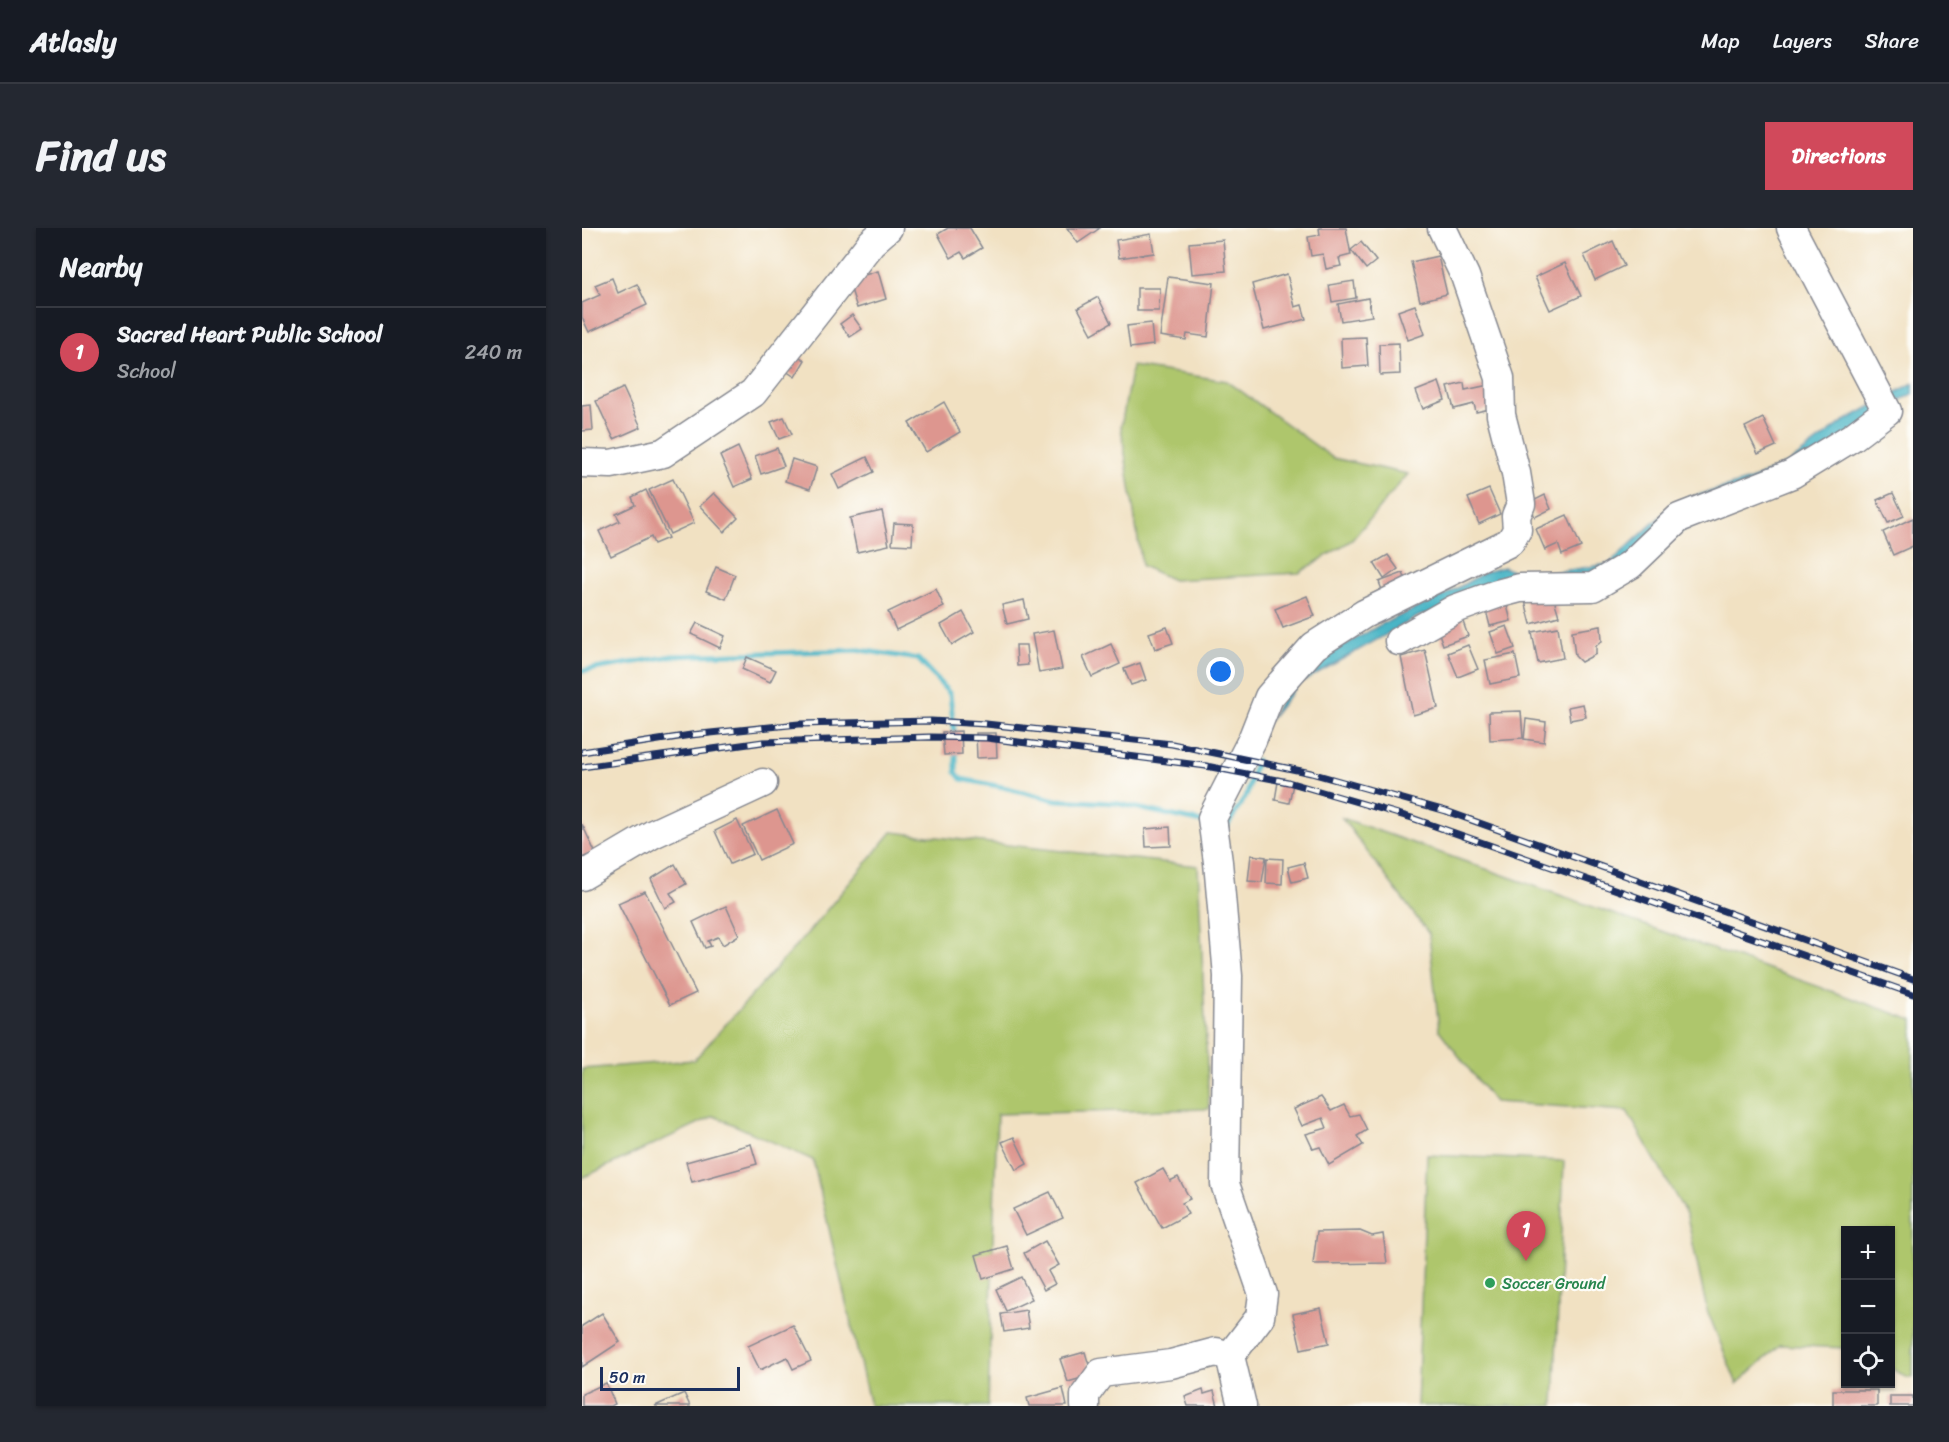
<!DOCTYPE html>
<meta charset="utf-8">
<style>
:root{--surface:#171b24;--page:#242831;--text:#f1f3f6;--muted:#9ea1a6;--line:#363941;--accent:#d1495b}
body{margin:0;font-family:Sriracha,sans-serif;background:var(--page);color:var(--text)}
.controls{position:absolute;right:18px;bottom:18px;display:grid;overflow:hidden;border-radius:0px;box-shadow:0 2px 4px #0004}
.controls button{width:54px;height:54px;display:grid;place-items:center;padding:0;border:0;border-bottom:2px solid var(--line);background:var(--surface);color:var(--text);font:30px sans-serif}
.scale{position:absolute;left:18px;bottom:15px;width:140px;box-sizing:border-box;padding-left:6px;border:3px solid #1b2f5e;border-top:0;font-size:16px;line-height:21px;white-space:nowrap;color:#1b2f5e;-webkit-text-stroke:4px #fdfcf7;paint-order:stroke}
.you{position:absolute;left:639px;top:444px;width:21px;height:21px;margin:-15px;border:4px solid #fff;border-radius:50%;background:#1a73e8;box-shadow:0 0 0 9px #1a73e833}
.badge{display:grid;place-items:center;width:39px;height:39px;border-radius:50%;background:var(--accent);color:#fff;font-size:20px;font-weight:700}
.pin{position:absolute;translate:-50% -50px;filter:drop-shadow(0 2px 3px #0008)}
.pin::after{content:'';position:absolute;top:32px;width:21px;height:18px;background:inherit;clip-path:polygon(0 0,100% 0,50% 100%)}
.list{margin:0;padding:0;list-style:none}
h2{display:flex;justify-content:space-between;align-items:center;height:78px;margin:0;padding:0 24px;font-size:26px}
h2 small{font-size:20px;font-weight:400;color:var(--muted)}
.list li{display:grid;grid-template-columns:39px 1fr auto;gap:18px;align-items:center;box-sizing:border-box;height:90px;padding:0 24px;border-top:2px solid var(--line)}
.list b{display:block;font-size:22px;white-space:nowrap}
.list p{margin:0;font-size:20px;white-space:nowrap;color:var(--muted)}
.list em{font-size:20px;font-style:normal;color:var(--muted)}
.icon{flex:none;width:33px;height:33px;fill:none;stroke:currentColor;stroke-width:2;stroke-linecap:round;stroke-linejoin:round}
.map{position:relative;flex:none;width:1331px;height:1178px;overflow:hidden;border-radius:0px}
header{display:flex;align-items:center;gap:36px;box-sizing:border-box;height:84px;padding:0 30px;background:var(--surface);border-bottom:2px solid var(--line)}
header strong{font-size:28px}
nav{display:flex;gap:33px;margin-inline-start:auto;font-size:21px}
.intro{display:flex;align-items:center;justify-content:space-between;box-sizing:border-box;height:144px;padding:0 36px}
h1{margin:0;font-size:42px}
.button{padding:15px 27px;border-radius:0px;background:var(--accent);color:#fff;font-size:21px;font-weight:700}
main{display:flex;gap:36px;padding:0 36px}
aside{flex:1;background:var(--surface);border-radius:0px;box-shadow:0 2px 4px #0004}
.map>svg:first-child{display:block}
</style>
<header>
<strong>Atlasly</strong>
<nav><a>Map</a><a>Layers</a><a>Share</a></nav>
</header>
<div class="intro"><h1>Find us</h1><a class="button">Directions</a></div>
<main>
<aside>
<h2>Nearby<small></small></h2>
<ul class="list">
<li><span class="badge">1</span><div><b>Sacred Heart Public School</b><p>School</p></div><em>240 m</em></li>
</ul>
</aside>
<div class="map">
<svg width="1331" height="1178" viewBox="0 0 1331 1178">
<rect width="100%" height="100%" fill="#fdfcf7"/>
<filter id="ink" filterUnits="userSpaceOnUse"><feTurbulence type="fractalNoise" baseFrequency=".0167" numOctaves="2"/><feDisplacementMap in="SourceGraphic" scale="12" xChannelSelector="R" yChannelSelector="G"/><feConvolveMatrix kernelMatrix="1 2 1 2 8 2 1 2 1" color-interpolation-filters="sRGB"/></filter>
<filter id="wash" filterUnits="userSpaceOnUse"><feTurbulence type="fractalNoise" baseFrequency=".008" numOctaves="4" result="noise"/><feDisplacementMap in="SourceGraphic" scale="24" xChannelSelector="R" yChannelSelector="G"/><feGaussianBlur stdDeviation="1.35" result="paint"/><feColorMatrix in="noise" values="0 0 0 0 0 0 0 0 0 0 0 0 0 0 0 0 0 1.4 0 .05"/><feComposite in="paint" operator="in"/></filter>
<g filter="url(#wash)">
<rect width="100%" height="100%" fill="#f1e1c2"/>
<g fill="#aec66c" stroke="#647a65" stroke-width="1.5">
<polygon points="550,138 645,153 751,230 826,246 770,312 717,345 591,352 560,338 539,199"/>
<polygon points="760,590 1331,792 1331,1150 1326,1150 1309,1140 1308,1002 1264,1002 1263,1120 1198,1117 1155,1156 1125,1082 1105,988 1045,883 912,874 857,802 847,706"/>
<polygon points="310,604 616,638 627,881 415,886 406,1178 288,1178 231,932 132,888 0,950 0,841 112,832 229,701"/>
<polygon points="845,927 982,933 972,1178 835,1178"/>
</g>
<polygon fill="#49b5c6" stroke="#327292" stroke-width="1.5" points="1331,155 1331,166 1318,172 1259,212 1033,342 837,388 716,456 687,493 710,452 731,435 798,397 865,366 903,344 922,339 941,349 1027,336 1095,273 1169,252 1208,234 1261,194"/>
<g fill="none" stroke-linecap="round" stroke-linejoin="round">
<g stroke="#49b5c6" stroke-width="5">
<polyline points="0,443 90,428 278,422 336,431 368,466 373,510"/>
<polyline points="374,519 374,544 379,551 421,559 474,572 533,575 620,594"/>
<polyline points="641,599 644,600 665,566 674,532"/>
</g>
</g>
<g id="blocks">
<g fill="#dd968f">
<polygon points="366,0 388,0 400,20 383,30 379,24 369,30 356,6"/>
<polygon points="485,0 518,0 496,15"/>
<polygon points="737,0 764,0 769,27 757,30 759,38 744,41 741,26 729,28 726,9 738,7"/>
<polygon points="569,6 572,25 537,30 534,12"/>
<polygon points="641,12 644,43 610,46 607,15"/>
<polygon points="1031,13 1042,38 1013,52 1002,27"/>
<polygon points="779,14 794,33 784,41 769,22"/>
<polygon points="856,28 865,66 838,73 829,34"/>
<polygon points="983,35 999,68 968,82 953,49"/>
<polygon points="296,43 304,71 275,80 266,52"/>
<polygon points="705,46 713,79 720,77 724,91 682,102 670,56"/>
<polygon points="586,49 632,55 626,109 605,106 604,112 578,108"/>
<polygon points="30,50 36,65 55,56 65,77 7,104 0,89 0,75 18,67 13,57"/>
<polygon points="772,53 774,70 750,74 747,57"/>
<polygon points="555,60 578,60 577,83 555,83"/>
<polygon points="516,69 529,95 510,106 496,80"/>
<polygon points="786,70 790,88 759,93 756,76"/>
<polygon points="833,77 843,106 826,112 816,83"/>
<polygon points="270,87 280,101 268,109 258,96"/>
<polygon points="569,95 571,117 548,120 545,98"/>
<polygon points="784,109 786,138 760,140 759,110"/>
<polygon points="817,115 818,146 798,147 797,116"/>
<polygon points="211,125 223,132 213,149 201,141"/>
<polygon points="857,154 863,172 841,181 834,163"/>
<polygon points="882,155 883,162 907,157 912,180 894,184 892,176 872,181 866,159"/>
<polygon points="41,160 59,199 32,211 14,173"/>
<polygon points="362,174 378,204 344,224 327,195"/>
<polygon points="9,177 11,202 0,203 0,178"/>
<polygon points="202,189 210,206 197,211 189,194"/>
<polygon points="1181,190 1194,218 1176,226 1163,199"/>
<polygon points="156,219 170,251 152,259 138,228"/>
<polygon points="195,220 202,238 179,246 173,228"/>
<polygon points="285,229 292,244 257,261 250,246"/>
<polygon points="210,231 235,239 228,261 203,253"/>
<polygon points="91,251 112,295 88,306 67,262"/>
<polygon points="907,261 918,286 897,296 886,270"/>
<polygon points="64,262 86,310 72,316 69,309 29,328 17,303 38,293 34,286 53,277 50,269"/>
<polygon points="132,265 156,290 142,304 118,278"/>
<polygon points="1311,265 1322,288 1306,295 1295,272"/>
<polygon points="963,267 969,281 953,289 947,275"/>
<polygon points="300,283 307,317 275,324 268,290"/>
<polygon points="985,287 999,319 980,327 976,316 963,322 954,301"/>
<polygon points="1331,290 1331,318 1311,327 1301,304"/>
<polygon points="312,295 331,296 330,317 310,316"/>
<polygon points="806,327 816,341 802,351 792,335"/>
<polygon points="134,339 153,347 144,371 124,363"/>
<polygon points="821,345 827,360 803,370 797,354"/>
<polygon points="354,361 362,379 314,402 306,384"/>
<polygon points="969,361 977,388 949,396 942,369"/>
<polygon points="922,366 929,393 908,398 901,371"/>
<polygon points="725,368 733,388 701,400 693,381"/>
<polygon points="442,372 446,391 425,396 420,377"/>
<polygon points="381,384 392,404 370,417 359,397"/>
<polygon points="879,388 886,408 861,417 854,397"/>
<polygon points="115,395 143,408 138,420 109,406"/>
<polygon points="925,398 933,420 916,426 908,404"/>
<polygon points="1019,398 1020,413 1014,418 1014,426 999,434 993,428 990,403"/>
<polygon points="585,399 591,415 573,421 567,405"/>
<polygon points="976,399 981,430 956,435 950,404"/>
<polygon points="472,402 480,441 457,445 450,406"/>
<polygon points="529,416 538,436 510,449 501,429"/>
<polygon points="434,417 444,417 446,437 435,438"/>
<polygon points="886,417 896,441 876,449 866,425"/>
<polygon points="843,422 856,480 831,487 819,429"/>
<polygon points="933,426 938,450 908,456 903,432"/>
<polygon points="165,429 194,442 188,454 160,441"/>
<polygon points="558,435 564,452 549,457 542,441"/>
<polygon points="1001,476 1004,489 988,492 986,479"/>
<polygon points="939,483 941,510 908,512 907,484"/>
<polygon points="944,491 964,494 962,514 942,511"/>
<polygon points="379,503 380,526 362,527 360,504"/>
<polygon points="394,505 414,505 415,529 395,530"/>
<polygon points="696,554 711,556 707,575 693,572"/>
<polygon points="195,582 211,616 177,632 161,598"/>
<polygon points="155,592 171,626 148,636 133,603"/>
<polygon points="0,596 13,624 0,630"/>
<polygon points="588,599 589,618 564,619 563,601"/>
<polygon points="669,627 684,629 680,654 666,653"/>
<polygon points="685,630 701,631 700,656 684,655"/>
<polygon points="722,635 726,650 710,654 706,639"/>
<polygon points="93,636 104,656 88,665 94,674 83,680 69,651"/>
<polygon points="63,663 114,765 88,777 36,675"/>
<polygon points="144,678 157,707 141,717 136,709 126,713 129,718 123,720 111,694"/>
<polygon points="739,869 749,883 762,877 768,888 777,886 785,902 775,908 781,917 747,937 738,919 731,921 724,906 745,900 741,890 720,898 712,881"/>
<polygon points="432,909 445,936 434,942 420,914"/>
<polygon points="169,916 175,936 110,954 104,934"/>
<polygon points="581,941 588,953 596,949 608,971 600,975 606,986 580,1000 555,955"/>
<polygon points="468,964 481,990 444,1007 431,981"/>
<polygon points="778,1003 790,1008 801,1006 805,1035 731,1036 735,1004"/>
<polygon points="463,1013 477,1037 466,1043 473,1056 462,1062 442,1025"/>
<polygon points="425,1018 432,1041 401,1051 394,1027"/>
<polygon points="439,1049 450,1071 424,1083 414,1061"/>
<polygon points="739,1080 747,1115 719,1121 711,1086"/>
<polygon points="444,1082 447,1100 422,1104 419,1086"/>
<polygon points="20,1085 38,1114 0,1139 0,1098"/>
<polygon points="211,1097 229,1133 211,1141 205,1129 178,1142 166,1118"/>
<polygon points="503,1124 510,1147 486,1154 478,1131"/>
<polygon points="24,1155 33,1176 29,1178 0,1178 0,1166"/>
<polygon points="481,1160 485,1178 447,1178 445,1170"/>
<polygon points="621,1162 622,1166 632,1163 636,1178 606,1178 603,1169"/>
<rect x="1251" y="1162" width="44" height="16"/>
<polygon points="102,1165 108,1178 73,1178"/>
<rect x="1308" y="1168" width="23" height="10"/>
</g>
</g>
</g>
<g filter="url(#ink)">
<use href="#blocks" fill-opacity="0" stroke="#868890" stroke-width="1.5"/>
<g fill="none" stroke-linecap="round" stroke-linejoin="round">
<defs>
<g id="minor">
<polyline points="0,235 29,236 81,225 171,165 289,15 306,0"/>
<polyline points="817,413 873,381 915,366 938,360 1011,359 1048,337 1097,290 1210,246 1272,208 1305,183 1209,0"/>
<polyline points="0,648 71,606 181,555"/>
<polyline points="503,1178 503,1167 519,1145 589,1136 634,1124 648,1128"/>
<polyline points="660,1178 648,1128 678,1089 681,1066 643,956 646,748 636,634 630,590 670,512 687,469 732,418 782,386 928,314 935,302 934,288 939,276 934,245 919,187 918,150 883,48 860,0"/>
</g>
</defs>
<use href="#minor" stroke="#868890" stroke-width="31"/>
<use href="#minor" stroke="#fff" stroke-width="28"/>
<defs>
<g id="rail">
<polyline points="0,524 109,507 217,496 349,493 404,496 590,516 729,545 864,583 1331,751"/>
<polyline points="0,539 181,514 348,509 405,510 624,538 706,554 830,590 1331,766"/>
</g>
</defs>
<use href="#rail" stroke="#1b2f5e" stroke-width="7"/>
<use href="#rail" stroke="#fdfcf7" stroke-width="4.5" stroke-dasharray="14" stroke-linecap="butt"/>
</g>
</g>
<circle fill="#2e9e5b" stroke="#fdfcf7" stroke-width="2" cx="908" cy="1055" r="6"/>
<g text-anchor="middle" stroke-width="4.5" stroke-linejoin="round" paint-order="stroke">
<g font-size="16" fill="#27864d" stroke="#fdfcf7" text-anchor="start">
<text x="920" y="1061">Soccer Ground</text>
</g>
</g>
</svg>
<div class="controls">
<button>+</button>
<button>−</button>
<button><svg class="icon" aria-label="locate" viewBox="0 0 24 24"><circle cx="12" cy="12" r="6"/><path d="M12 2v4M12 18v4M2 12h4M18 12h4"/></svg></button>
</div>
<div class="scale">50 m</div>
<div class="you"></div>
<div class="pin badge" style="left:944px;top:1033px">1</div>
</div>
</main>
